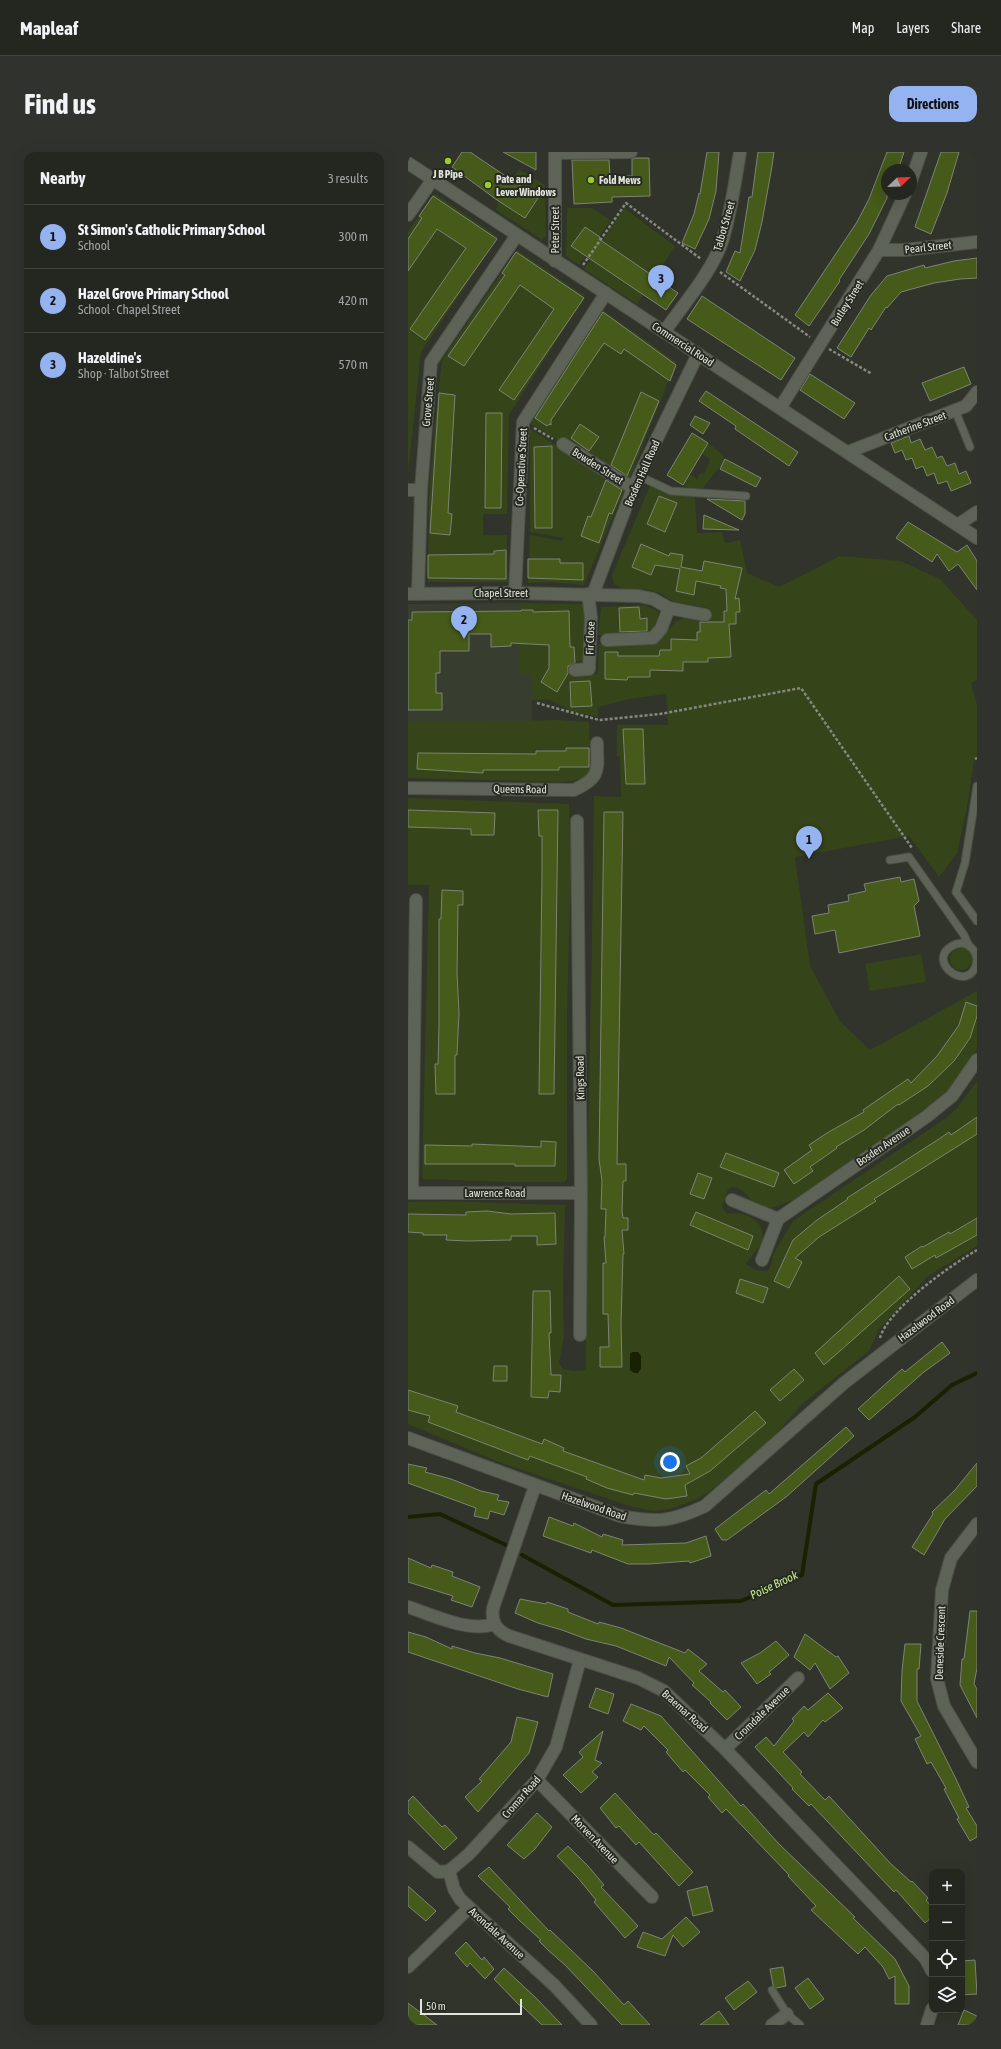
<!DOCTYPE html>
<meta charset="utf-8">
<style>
:root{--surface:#242720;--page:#30332d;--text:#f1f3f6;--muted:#a3a5a5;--line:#41443e;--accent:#95b2f1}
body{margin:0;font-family:"Asap Condensed",sans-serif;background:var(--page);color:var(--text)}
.controls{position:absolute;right:12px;bottom:12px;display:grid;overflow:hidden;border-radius:8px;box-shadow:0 4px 16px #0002}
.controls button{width:36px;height:36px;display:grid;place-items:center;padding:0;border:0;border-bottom:1px solid var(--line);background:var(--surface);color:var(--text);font:20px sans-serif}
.compass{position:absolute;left:473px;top:12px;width:36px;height:36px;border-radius:50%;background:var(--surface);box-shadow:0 4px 16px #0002;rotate:67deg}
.scale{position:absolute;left:12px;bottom:10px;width:102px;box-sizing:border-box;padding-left:4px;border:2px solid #e1e4dd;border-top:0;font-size:11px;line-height:14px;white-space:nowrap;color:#e1e4dd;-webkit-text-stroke:3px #262a20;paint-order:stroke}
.you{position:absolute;left:262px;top:1310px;width:14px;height:14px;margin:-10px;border:3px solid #fff;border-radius:50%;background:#1a73e8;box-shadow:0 0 0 6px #1a73e833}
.badge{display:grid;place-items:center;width:26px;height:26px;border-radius:50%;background:var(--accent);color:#111;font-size:13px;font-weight:700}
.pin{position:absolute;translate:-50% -33px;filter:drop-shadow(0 1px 2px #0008)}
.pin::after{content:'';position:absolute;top:21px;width:14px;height:12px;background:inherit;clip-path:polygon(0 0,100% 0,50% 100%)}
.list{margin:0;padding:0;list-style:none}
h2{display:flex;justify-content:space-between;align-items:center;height:52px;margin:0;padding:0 16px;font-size:17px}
h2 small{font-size:13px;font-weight:400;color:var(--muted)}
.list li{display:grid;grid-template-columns:26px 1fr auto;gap:12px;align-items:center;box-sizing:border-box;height:64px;padding:0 16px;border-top:1px solid var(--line)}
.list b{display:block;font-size:15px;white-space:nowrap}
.list p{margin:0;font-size:13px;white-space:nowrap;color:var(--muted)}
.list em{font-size:13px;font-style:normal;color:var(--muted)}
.icon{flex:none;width:22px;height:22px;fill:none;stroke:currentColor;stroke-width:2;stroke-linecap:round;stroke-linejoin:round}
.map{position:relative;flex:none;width:569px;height:1873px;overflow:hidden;border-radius:12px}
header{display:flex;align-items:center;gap:24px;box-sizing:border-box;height:56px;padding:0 20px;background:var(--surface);border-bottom:1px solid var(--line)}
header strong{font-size:19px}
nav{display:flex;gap:22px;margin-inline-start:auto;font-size:14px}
.intro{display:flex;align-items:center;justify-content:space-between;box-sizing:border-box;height:96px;padding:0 24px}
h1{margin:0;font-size:28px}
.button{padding:10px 18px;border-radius:12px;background:var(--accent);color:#111;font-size:14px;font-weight:700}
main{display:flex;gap:24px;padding:0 24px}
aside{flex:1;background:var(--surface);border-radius:12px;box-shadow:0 4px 16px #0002}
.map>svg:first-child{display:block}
</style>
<header>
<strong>Mapleaf</strong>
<nav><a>Map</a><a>Layers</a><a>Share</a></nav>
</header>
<div class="intro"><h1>Find us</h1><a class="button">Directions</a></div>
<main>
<aside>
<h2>Nearby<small>3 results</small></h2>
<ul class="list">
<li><span class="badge">1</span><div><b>St Simon's Catholic Primary School</b><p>School</p></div><em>300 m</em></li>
<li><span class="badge">2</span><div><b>Hazel Grove Primary School</b><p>School · Chapel Street</p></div><em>420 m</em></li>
<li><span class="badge">3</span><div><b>Hazeldine's</b><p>Shop · Talbot Street</p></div><em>570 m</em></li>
</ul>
</aside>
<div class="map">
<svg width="569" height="1873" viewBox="0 0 569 1873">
<rect width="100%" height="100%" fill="#30342a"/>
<polygon fill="#383e2f" points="111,451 111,521 123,522 124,570 0,570 0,452"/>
<g fill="#36441a" fill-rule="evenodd">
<path d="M111,17L137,33L138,84L133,87L88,58L90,49ZM105,29L130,46L117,66Z"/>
<polygon points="26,41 90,85 13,200 0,322 0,80"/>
<polygon points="159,56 184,56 203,68 171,113 158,104"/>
<polygon points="216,56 267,94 229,152 176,117"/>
<polygon points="109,98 177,144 101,263 99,362 75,362 75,383 99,383 100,430 20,430 21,345 26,280 34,208"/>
<polygon points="196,159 268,210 220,330 121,271 122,266 170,193"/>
<polygon points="122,277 217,336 176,433 141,430 120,431 122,383 155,389 155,386 122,380"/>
<path d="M300,291L314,302L317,307C311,318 302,325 295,336L283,337L275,333L282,322L289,327L293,321L296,322L302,307L294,302Z"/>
<path d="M242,334L264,343L287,345L289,381L314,380L317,391L332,388L339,421L371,435L432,404L493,409L532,427L569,468V528L563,531L569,553V608L566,609L559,656L549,701L531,725L501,684L387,705L402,814L432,869L462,898L569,839V897L540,939L485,981L385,1048C376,1051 367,1056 357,1056C343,1055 335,1029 320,1037L314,1055L319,1062C336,1058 359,1068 354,1089C352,1096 342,1105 338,1112L348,1118L360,1119L364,1111L365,1102L385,1069L538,966L549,956L569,929V1094L520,1124L471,1177L461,1199L395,1251L359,1292L301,1340L287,1348L262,1357L245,1359L225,1355L93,1311L0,1272V1050L34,1049L157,1053L155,1137L156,1184L151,1211L155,1217L165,1219L178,1218C178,1026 184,835 186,644L213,645L212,604H209V573H260L258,542L222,547L190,555V565L162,559L140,547L123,548V522H111V451L176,452L178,509H162L164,523L190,522L191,492L247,490L251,489L268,469L276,466H302L300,456L266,450L252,441L237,437L217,438L206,432L204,423Z"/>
<polygon points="236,453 250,459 249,475 243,482 190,483 193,455"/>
<path d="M152,568L181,570L183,617C177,628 168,628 156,630L0,626V570Z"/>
<polygon points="0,646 161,652 163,719 159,864 159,1027 156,1030 105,1030 14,1027 21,733 0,733"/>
<circle cx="553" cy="807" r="11"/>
<polygon points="513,802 518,830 462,839 457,812"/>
</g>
<polygon fill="#182202" points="224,1200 230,1200 233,1204 233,1217 230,1221 226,1221 222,1218 222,1202"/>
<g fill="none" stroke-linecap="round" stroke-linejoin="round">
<g stroke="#182202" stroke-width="4">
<polyline points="0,1365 32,1362 98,1393"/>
<polyline points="114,1403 205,1453 333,1449 394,1423 408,1332 507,1265 544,1233 569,1221"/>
</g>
</g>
<g fill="#465a1a" stroke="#7e8377">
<polygon points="54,0 62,0 130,46 117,66 89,48 44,15"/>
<polygon points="95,0 128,0 128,18"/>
<polygon points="299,0 311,0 308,39 301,67 287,97 274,91 286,62 291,41 292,42"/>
<polygon points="350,0 366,0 364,14 354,70 347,98 332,129 318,120 327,99 332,101 341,45 344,45"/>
<polygon points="479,0 496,0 490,18 479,18 479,46 461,82 431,128 432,129 401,174 387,163 449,70 461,47"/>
<polygon points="533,0 551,0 539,41 523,82 507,75"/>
<polygon points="227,6 241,6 242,44 204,45 204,50 166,52 164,8 201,8 202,24 224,24 224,7"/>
<polygon points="25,44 89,87 17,188 2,177 58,96 29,77 0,119 0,87 14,66 11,64"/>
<polygon points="177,75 192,85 191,87 270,141 258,158 163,94"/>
<polygon points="108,100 176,146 106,248 91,238 146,157 112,133 56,214 40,204 97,123 94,121"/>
<polygon points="569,106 569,126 552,127 526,131 493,140 479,156 478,155 463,178 461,176 443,205 429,196 463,143 479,124 516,113 517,116 546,109"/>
<polygon points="294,144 387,206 373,228 279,167"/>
<polygon points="195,160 268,213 262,229 216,197 213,202 196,191 143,268 143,273 141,272 139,274 127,266"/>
<polygon points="556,215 563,232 522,249 514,231"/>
<polygon points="402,222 447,251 436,267 392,238"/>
<polygon points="298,239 390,300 381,314 327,277 328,274 291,249"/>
<polygon points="233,240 251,249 219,324 203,313"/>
<polygon points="31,241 47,243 40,361 44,362 42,383 22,381"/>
<polygon points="78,261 94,261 93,356 77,356"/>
<polygon points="287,264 302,271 295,282 282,273"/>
<polygon points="172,272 191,285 181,299 163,286"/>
<polygon points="284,281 300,291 275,333 259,323"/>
<polygon points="501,284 503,291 512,287 517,298 524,295 529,306 534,304 539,314 547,311 551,322 558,319 563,331 543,339 539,329 530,332 526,321 519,324 515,314 508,317 504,306 498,308 494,298 487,301 483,291"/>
<polygon points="144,294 144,376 127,376 126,295"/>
<polygon points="317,307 353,326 348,335 312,317"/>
<polygon points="198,328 214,338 204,362 201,361 191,391 173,384 180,364 183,365"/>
<polygon points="251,344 269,351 257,380 239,372"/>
<polygon points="299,347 337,349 337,362 334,368"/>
<polygon points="296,363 331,378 295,377"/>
<polygon points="500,370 549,400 559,393 569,409 569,438 550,412 541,419 529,402 524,410 488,386"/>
<polygon points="233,392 261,404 262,401 275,403 273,415 294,419 296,409 334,416 327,447 331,446 332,460 328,460 328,472 321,472 323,505 300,506 300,510 275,510 275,519 242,518 242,525 220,525 219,528 197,527 197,500 210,500 210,504 251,504 252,498 263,498 263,487 289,488 289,480 292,480 292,470 316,470 316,459 319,459 318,437 312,436 313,434 288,429 286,443 268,439 272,417 247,413 243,423 224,415"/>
<polygon points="98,398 98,427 20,426 20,403 86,402 86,399"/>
<polygon points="120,407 152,407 152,411 175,411 175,428 120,426"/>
<polygon points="231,455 232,467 239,466 239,479 212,480 211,456"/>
<polygon points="113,458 125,458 125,460 161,459 162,495 166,495 167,511 160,514 160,521 149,540 133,530 141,516 141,493 103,491 103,494 83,495 83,482 61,482 61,499 32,499 32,521 28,521 28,541 34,541 34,558 0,558 0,468 4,468 4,460 113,459"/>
<polygon points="182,529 184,554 163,555 162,530"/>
<polygon points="215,577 235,577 237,632 218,632"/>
<polygon points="158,596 181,596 181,615 151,615 151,618 75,618 75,621 9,617 10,601 128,602 128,599 158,599"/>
<polygon points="0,658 87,661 86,683 63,683 63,677 0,675"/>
<polygon points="130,658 150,658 146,942 131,942 134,723 134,684 131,684"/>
<polygon points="196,660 215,660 209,1012 218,1012 218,1029 215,1029 214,1059 215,1066 220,1066 220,1078 214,1078 216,1102 215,1102 213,1172 214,1215 192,1215 192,1195 201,1195 200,1162 195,1162 195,1111 198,1111 196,1085 197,1085 198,1057 193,1057 194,1029 191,1007"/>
<polygon points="492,725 493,730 506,727 511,749 506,754 512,784 431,801 427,778 407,782 404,764 421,761 420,753 441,749 440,743 458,739 456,732"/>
<polygon points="34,738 55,739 55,753 50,753 49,821 51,861 49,903 47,903 47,942 28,942 27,912 30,912 31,874 31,767 33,767"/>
<polygon points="558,850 569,854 569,864 562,886 546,909 520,934 491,953 490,952 456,978 428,995 429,996 402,1015 405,1019 386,1032 376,1018 404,998 401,993 419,981 456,960 455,958 500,927 503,931 529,904 539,890 551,873"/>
<polygon points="569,965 569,982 466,1047 468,1049 411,1085 387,1106 394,1110 381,1136 366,1129 385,1088 409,1068 440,1047 439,1046 531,987 541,980 543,983"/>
<polygon points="133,989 148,990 147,1014 107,1014 107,1012 17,1012 17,993 64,994 64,992 133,995"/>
<polygon points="318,1001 371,1021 366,1035 312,1015"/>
<polygon points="290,1021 304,1026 296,1047 282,1042"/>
<polygon points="79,1059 103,1062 147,1061 148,1092 129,1093 129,1084 103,1084 103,1088 59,1089 38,1088 39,1083 15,1083 15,1081 0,1080 0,1062 58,1063 58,1060"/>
<polygon points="288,1060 345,1084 340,1098 282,1073"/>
<polygon points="569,1066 569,1083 528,1106 527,1103 504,1117 497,1105 514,1094 515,1095 541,1080 542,1082"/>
<polygon points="491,1124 502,1137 416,1213 407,1201"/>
<polygon points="332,1127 360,1136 355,1151 328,1141"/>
<polygon points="125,1139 142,1139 143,1181 141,1181 143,1223 153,1223 152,1240 141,1239 140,1246 123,1245"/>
<polygon points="534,1190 542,1201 516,1220 461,1268 450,1257 494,1217 497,1220"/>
<polygon points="86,1214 99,1214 99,1229 85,1229"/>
<polygon points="386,1217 396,1228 372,1249 362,1238"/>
<polygon points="0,1238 50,1254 48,1260 134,1292 136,1287 156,1296 155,1299 236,1328 237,1323 253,1326 282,1322 278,1314 293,1306 347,1259 358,1271 302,1319 277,1333 279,1344 258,1347 226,1341 225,1343 199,1336 178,1327 179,1325 122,1304 120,1308 20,1270 22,1264 0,1258"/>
<polygon points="438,1275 446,1284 378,1345 319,1388 314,1388 307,1377 358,1338 361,1342"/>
<polygon points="569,1311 569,1334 537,1367 516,1403 504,1395 525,1362 524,1360 546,1339"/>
<polygon points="0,1312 19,1316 17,1320 43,1327 73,1339 91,1343 89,1348 101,1350 96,1363 82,1359 80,1367 66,1364 68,1356 0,1331"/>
<polygon points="141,1365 165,1374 166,1371 194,1385 195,1382 215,1388 214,1393 278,1391 298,1384 303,1404 282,1411 281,1409 241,1412 220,1412 184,1398 183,1401 135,1384"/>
<polygon points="0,1406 23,1416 24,1413 45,1420 44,1424 72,1435 64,1455 43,1448 45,1444 0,1430"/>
<polygon points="112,1447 138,1452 139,1450 160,1457 160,1460 190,1472 191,1470 213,1476 277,1501 280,1497 299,1512 291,1519 315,1540 317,1538 333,1555 319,1568 302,1551 303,1550 284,1533 286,1531 261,1505 258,1514 208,1494 178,1487 154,1478 130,1471 107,1461"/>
<polygon points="562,1459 569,1459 569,1516 566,1532 569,1537 569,1566 552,1533 554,1507 556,1507"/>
<polygon points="0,1480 18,1485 44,1497 44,1494 67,1501 92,1506 145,1522 140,1545 110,1537 0,1500"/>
<polygon points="397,1482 428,1505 430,1504 441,1521 422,1537 407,1511 402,1518 386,1505"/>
<polygon points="368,1489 381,1503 361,1520 363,1522 349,1532 333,1511 352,1501"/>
<polygon points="497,1492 513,1492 511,1517 509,1517 509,1549 547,1625 561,1655 558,1656 569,1674 569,1685 562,1689 549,1667 551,1666 536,1637 538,1636 523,1610 519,1612 507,1587 513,1584 493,1549 494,1519"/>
<polygon points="188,1536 206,1542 200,1562 181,1555"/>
<polygon points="420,1541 435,1556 417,1570 415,1568 400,1585 396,1580 375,1600 394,1620 392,1622 417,1648 421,1644 482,1711 503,1730 504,1729 520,1746 518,1748 524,1755 524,1765 517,1771 488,1738 486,1740 403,1652 401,1654 384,1637 385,1636 347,1595 358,1585 366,1594 386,1569 384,1567 396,1554 400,1558"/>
<polygon points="223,1552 253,1564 333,1654 335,1652 371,1692 447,1765 445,1766 487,1807 501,1834 501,1852 487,1852 487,1824 481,1827 475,1815 457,1795 450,1802 403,1758 408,1754 380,1724 381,1723 318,1657 314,1661 300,1645 302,1643 277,1618 275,1620 258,1600 260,1598 236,1574 233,1578 215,1569"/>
<polygon points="109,1565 130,1570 121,1601 70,1660 57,1645 74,1629 71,1627 103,1590"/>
<polygon points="195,1579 187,1608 194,1611 184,1620 190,1625 173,1641 155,1623 175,1605 171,1600"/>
<polygon points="207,1641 228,1664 246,1683 248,1681 285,1720 271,1734 231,1690 228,1693 211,1674 208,1676 192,1656"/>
<polygon points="5,1644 34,1675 37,1673 49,1686 36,1698 0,1661 0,1649"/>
<polygon points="129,1661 144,1675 127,1697 116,1707 99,1693"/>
<polygon points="160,1694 180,1714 196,1733 193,1735 230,1774 217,1786 186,1750 188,1748 170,1726 149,1704"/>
<polygon points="81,1715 141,1779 142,1778 185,1819 216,1853 220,1849 242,1873 214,1873 157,1813 141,1799 131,1789 133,1788 112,1769 100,1757 102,1755 70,1724"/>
<polygon points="0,1734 28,1759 18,1769 0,1754"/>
<polygon points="299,1734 305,1759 285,1764 279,1739"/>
<polygon points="278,1765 292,1780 275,1795 265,1783 257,1804 229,1795 235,1780 254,1787"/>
<polygon points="58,1790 74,1808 76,1805 86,1817 77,1827 62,1811 59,1815 47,1801"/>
<polygon points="567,1808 569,1842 554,1843 554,1809"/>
<polygon points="375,1815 378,1834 368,1836 365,1833 362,1817"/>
<polygon points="96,1816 128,1846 154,1873 134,1873 114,1854 113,1855 86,1827"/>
<polygon points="400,1826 416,1847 402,1857 387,1836"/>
<polygon points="340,1829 349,1840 326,1858 317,1846"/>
<polygon points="0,1851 29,1873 0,1873"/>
<polygon points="556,1858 569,1864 566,1873 550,1873"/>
<polygon points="311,1859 321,1873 292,1873"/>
</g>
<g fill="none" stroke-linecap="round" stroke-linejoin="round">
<defs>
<g id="service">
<polyline points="547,258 562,295"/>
<polyline points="231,324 263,339 338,344"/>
<polyline points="569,634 557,711 548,740 569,769"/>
<polyline points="482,708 501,705 556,783 561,794"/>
<path d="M569,807C567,795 556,787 544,794C516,810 564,845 569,808"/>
<polyline points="364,1838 379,1862 392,1873"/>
</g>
<g id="minor">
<polyline points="147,0 147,109"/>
<polyline points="147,1 223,0"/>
<polyline points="0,11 569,386"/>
<polyline points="503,29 513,0"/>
<polyline points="0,63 25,27"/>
<polyline points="471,98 496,98 569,90"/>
<path d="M256,180C275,153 303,121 314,90C323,61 327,30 332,0"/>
<polyline points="372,256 471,98 497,42"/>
<polyline points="155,292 225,336"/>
<polyline points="440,300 558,254 569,240"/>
<polyline points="0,338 13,338"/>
<polyline points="551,372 569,360"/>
<polyline points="107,441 115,270 198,141"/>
<polyline points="0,442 107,441 231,444 245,447 261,456 297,463"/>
<polyline points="10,442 13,338 23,210 109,83"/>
<polyline points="185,442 225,336 290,202"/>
<polyline points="199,488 245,486 253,477 261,456"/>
<polyline points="167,518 181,517 183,465 180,442"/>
<path d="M0,636L166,638C194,625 189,618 189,591"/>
<polyline points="169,669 173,1041 172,1183"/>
<polyline points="0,1041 173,1041"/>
<polyline points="4,1041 8,748"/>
<polyline points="324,1048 370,1067 518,965 544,944 569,908"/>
<polyline points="354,1108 370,1067"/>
<path d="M0,1286L212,1364C249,1371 263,1370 297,1354L436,1231L569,1128"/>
<path d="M127,1334L85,1456C83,1470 88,1478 101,1484L230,1526L256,1539L317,1597L517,1806L524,1819"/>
<polyline points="569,1372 543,1406 534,1438 529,1527 536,1554 569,1610"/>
<path d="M0,1455C25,1463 61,1481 86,1472"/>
<polyline points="317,1597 390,1526"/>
<polyline points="129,1628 244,1745"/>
<polyline points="0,1695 30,1720 41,1719 46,1737 52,1747 147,1834 183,1873"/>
<polyline points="41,1719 61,1702 129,1628 148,1595 172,1508"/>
<polyline points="0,1815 61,1756"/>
<polyline points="364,1873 379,1862"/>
<polyline points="519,1873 524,1857"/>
</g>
</defs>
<use href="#service" stroke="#4c5047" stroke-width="9"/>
<use href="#minor" stroke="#4c5047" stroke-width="14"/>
<g stroke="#858980" stroke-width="2.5" stroke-dasharray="3 2" stroke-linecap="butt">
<polyline points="175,113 218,51 293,107"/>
<polyline points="312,120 402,185"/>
<polyline points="421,197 464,222"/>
<polyline points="126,276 145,287"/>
<polyline points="129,551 191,568 252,562 393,536 504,696"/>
<polyline points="567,607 569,606"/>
<path d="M472,1186C480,1157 543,1113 569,1098"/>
</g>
<use href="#service" stroke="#5e6357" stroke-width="7"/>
<use href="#minor" stroke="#5e6357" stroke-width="12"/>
</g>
<g fill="#9cca31" stroke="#262a20" stroke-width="1.5">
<circle cx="40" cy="9" r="4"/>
<circle cx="183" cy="28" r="4"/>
<circle cx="80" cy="33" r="4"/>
</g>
<g text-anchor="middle" stroke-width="4" stroke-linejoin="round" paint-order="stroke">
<g font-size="11" font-weight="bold" fill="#e1e4dd" stroke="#262a20" text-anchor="start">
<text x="40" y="26" text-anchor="middle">J B Pipe</text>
<text x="88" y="31">Pate and<tspan x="88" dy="13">Lever Windows</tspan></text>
<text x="191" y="32">Fold Mews</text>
</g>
<g font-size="11" fill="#e1e4dd" stroke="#262a20">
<text transform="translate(316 74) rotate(-74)" y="4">Talbot Street</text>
<text transform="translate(147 78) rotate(-90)" y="4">Peter Street</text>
<text transform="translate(520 95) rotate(-6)" y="4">Pearl Street</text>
<text transform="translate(439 151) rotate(-58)" y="4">Butley Street</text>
<text transform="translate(275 192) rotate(33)" y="4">Commercial Road</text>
<text transform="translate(20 250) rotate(-85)" y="4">Grove Street</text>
<text transform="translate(507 274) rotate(-21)" y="4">Catherine Street</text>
<text transform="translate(190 314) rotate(32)" y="4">Bowden Street</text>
<text transform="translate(113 315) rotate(-87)" y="4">Co-Operative Street</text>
<text transform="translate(234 321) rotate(-66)" y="4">Bosden Hall Road</text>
<text x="93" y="445">Chapel Street</text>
<text transform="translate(182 486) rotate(-88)" y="4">Fir Close</text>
<text transform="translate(112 637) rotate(1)" y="4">Queens Road</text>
<text transform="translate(172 926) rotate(-91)" y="4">Kings Road</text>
<text transform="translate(475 994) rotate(-34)" y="4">Bosden Avenue</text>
<text x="87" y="1045">Lawrence Road</text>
<text transform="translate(518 1167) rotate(-37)" y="4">Hazelwood Road</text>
<text transform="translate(186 1354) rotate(19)" y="4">Hazelwood Road</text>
<text transform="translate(532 1491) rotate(-88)" y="4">Deneside Crescent</text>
<text transform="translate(277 1559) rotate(42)" y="4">Braemar Road</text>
<text transform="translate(354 1561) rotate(-44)" y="4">Cromdale Avenue</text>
<text transform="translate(113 1645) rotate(-49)" y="4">Cromar Road</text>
<text transform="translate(187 1687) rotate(46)" y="4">Morven Avenue</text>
<text transform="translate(89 1781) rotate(42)" y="4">Avondale Avenue</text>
</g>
<g font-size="12" font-style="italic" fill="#c5e78c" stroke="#262a20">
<text transform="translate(366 1433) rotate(-25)" y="4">Poise Brook</text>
</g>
</g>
</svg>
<div class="controls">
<button>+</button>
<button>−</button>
<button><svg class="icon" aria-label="locate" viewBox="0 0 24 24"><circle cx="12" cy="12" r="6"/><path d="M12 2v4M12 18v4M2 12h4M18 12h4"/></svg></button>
<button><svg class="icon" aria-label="layers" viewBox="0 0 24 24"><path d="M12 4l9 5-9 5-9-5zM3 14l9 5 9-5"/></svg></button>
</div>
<svg class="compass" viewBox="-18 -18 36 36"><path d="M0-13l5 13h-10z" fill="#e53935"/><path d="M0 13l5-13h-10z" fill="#a3a5a5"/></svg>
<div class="scale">50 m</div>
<div class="you"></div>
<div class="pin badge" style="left:401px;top:707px">1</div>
<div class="pin badge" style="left:56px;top:487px">2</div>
<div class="pin badge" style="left:253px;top:146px">3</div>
</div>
</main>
